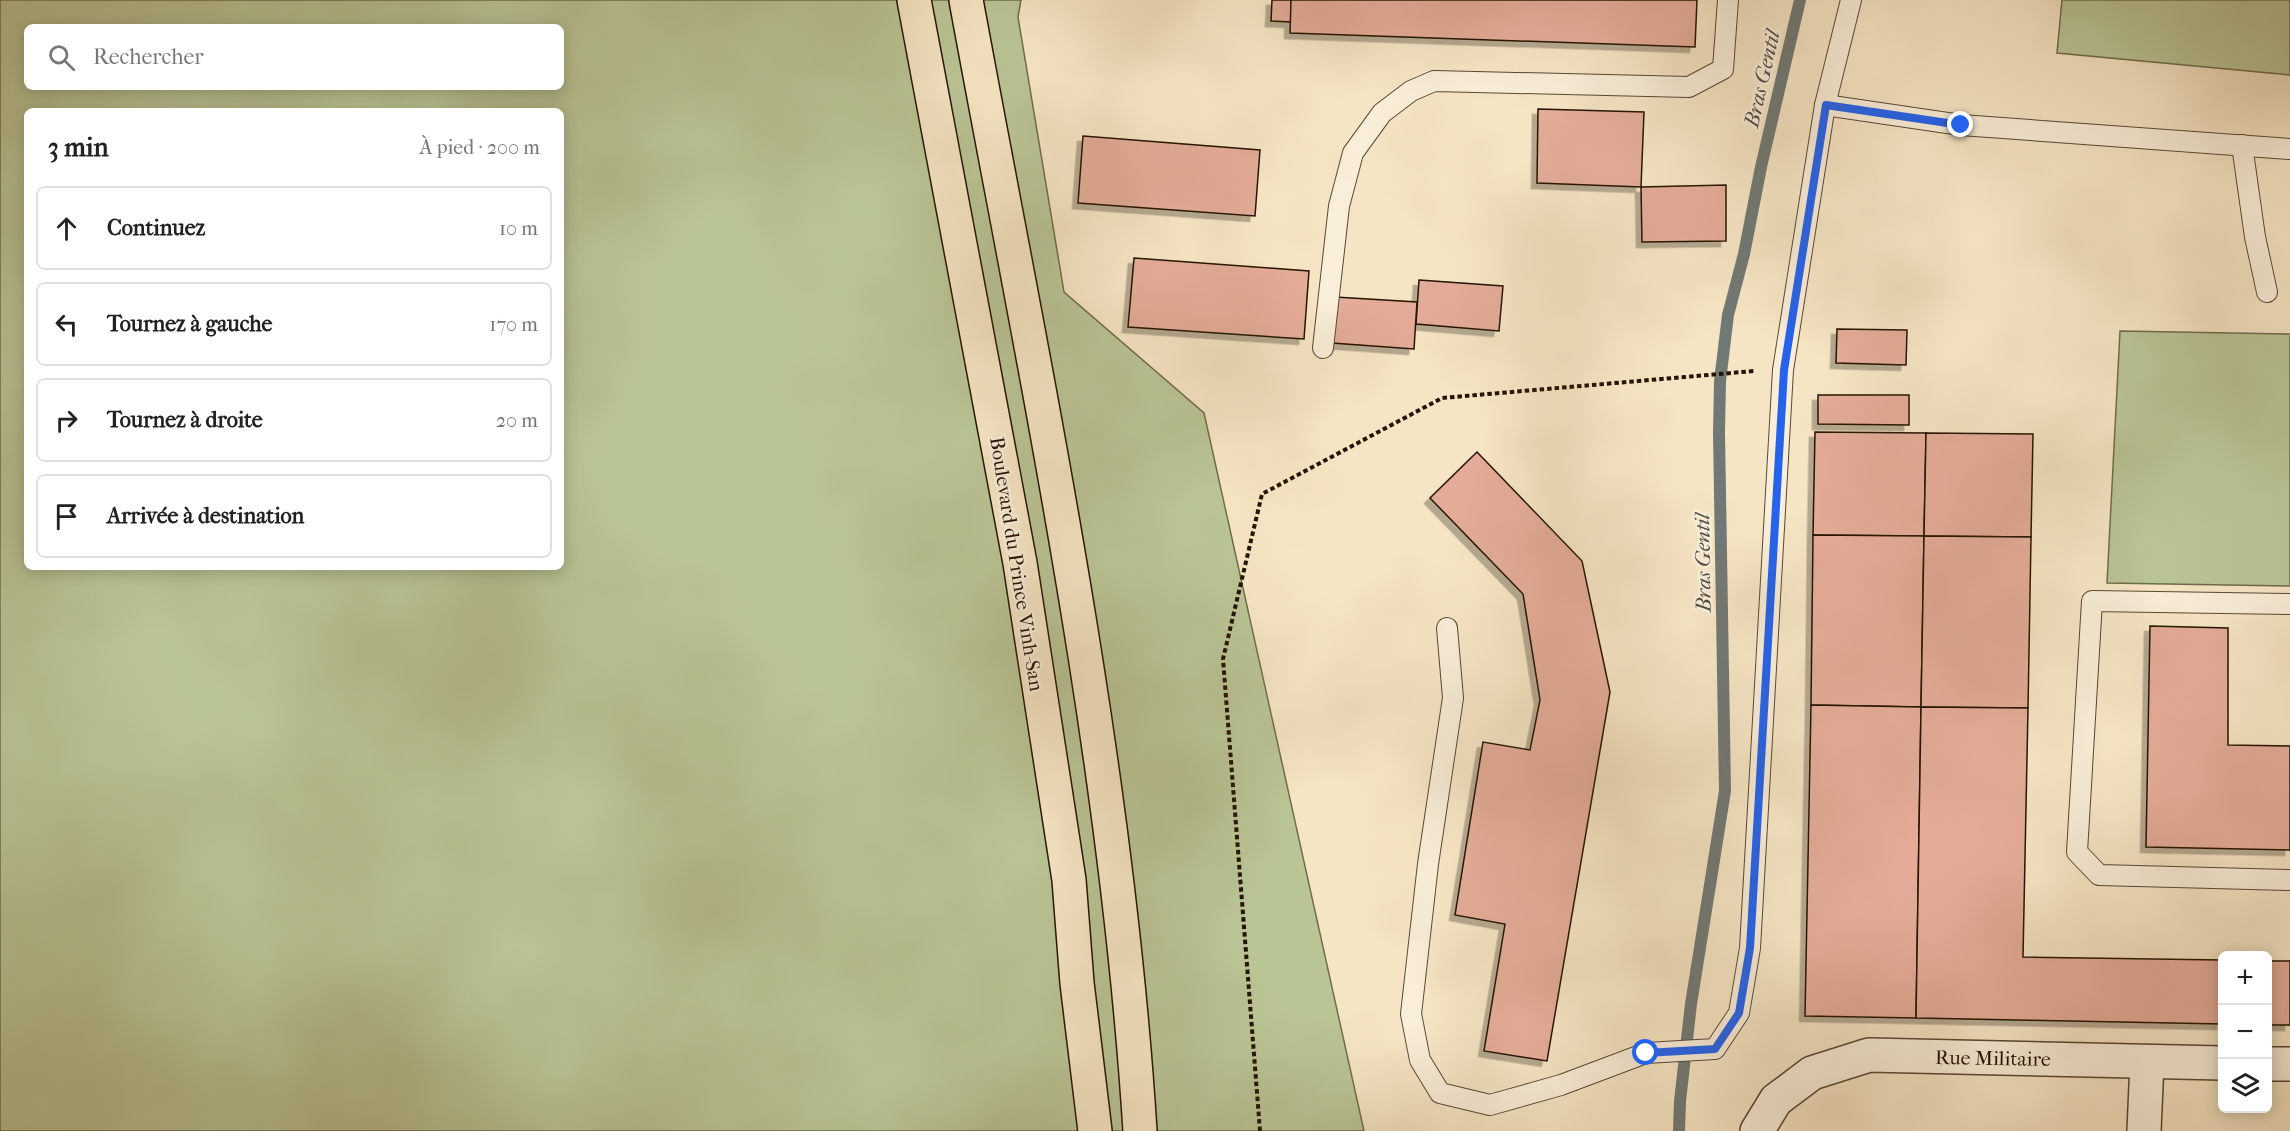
<!DOCTYPE html>
<html lang="fr">
<meta charset="utf-8">
<style>
:root{--surface:#fff;--page:#f6f6f6;--text:#222;--muted:#767676;--line:#e0e0e0}
body{margin:0;font-family:"IM FELL French Canon",serif;background:var(--page);color:var(--text)}
.controls{position:absolute;right:18px;bottom:18px;display:grid;overflow:hidden;border-radius:9px;box-shadow:0 3px 15px #0003}
.controls button{width:54px;height:54px;display:grid;place-items:center;padding:0;border:0;border-bottom:2px solid var(--line);background:var(--surface);color:var(--text);font:30px sans-serif}
.stop{position:absolute;width:18px;height:18px;margin:-14px;border:4px solid #2563eb;border-radius:50%;background:#fff}
.stop.end{background:#2563eb;border-color:#fff;box-shadow:0 2px 6px #0008}
.list{margin:0;padding:0;list-style:none}
h2{display:flex;justify-content:space-between;align-items:center;height:78px;margin:0;padding:0 24px;font-size:26px}
h2 small{font-size:20px;font-weight:400;color:var(--muted)}
.list li{display:grid;grid-template-columns:39px 1fr auto;gap:18px;align-items:center;box-sizing:border-box;height:84px;margin:0 12px 12px;padding:0 12px;border:2px solid var(--line);border-radius:9px}
.list b{display:block;font-size:22px;white-space:nowrap}
.list em{font-size:20px;font-style:normal;color:var(--muted)}
.icon{flex:none;width:33px;height:33px;fill:none;stroke:currentColor;stroke-width:2;stroke-linecap:round;stroke-linejoin:round}
.map{position:relative;flex:none;width:2290px;height:1131px;overflow:hidden}
.search{position:absolute;background:var(--surface);box-shadow:0 3px 15px #0003;left:24px;top:24px;width:540px;height:66px;display:flex;align-items:center;gap:15px;box-sizing:border-box;padding:0 21px;border-radius:9px;color:var(--muted);font-size:22px}
.panel{position:absolute;background:var(--surface);box-shadow:0 3px 15px #0003;left:24px;top:108px;width:540px;height:462px;border-radius:9px}
.map>svg:first-child{display:block}
</style>
<div class="map">
<svg width="2290" height="1131" viewBox="0 0 2290 1131">
<defs>
<filter id="shadow"><feDropShadow dx="-5.5" dy="5.5" stdDeviation="0" flood-color="#0004"/></filter>
</defs>
<rect width="100%" height="100%" fill="#f6e5c4"/>
<filter id="stains"><feTurbulence type="fractalNoise" baseFrequency=".00333" numOctaves="4"/><feColorMatrix values="0 0 0 0 .2 0 0 0 0 .09 0 0 0 0 .02 0 0 0 .5 -.17"/></filter>
<radialGradient id="worn" r=".72"><stop offset=".6" stop-color="#630" stop-opacity="0"/><stop offset="1" stop-color="#630" stop-opacity=".3"/></radialGradient>
<g fill="#bac596" stroke="#706c4d" stroke-width="1.5" fill-rule="evenodd">
<path d="M0,0H1021L1018,17L1064,292L1204,413L1364,1131H0ZM27,27H561V87H27ZM27,111H561V567H27Z"/>
<polygon points="2062,0 2290,0 2290,75 2057,53"/>
<polygon points="2120,331 2290,334 2290,586 2107,583"/>
</g>
<g fill="none" stroke-linecap="round" stroke-linejoin="round">
<polyline stroke="#717975" stroke-width="12" points="1679,1131 1680,1101 1691,1004 1725,791 1719,433 1720,381 1728,315 1744,254 1761,167 1800,0"/>
</g>
<g fill="#e4ac98" stroke="#251404" stroke-width="1.5" filter="url(#shadow)">
<polygon points="1272,0 1291,0 1291,22 1271,21"/>
<polygon points="1291,0 1697,0 1695,47 1290,33"/>
<polygon points="1538,109 1644,112 1641,187 1537,183"/>
<polygon points="1083,136 1260,150 1255,216 1078,203"/>
<polygon points="1726,185 1726,241 1642,242 1641,187"/>
<polygon points="1134,258 1309,271 1304,339 1128,327"/>
<polygon points="1419,280 1503,286 1499,331 1416,324"/>
<polygon points="1335,297 1417,302 1414,349 1332,343"/>
<polygon points="1837,329 1907,330 1906,365 1836,363"/>
<polygon points="1818,395 1909,395 1909,425 1818,424"/>
<polygon points="1815,432 1926,433 1924,536 1813,535"/>
<polygon points="1926,433 2033,434 2031,537 1924,536"/>
<polygon points="1477,452 1582,561 1610,692 1547,1061 1484,1051 1505,924 1455,915 1483,742 1530,750 1540,700 1523,594 1430,498"/>
<polygon points="1813,535 1924,536 1921,707 1811,705"/>
<polygon points="1924,536 2031,537 2028,708 1921,707"/>
<polygon points="2150,626 2228,628 2228,745 2290,746 2290,850 2146,847"/>
<polygon points="1811,705 1921,707 1916,1018 1805,1016"/>
<polygon points="1921,707 2028,708 2023,957 2222,960 2222,1024 1916,1018"/>
<rect x="2268" y="961" width="22" height="64"/>
</g>
<g fill="none" stroke-linecap="round" stroke-linejoin="round">
<defs>
<g id="service">
<polyline points="1825,105 1961,125 2290,149"/>
<polyline points="2242,145 2255,237 2267,292"/>
<polyline points="1323,348 1339,206 1353,153 1382,113 1411,91 1434,81 1689,87 1723,69 1728,0"/>
<polyline points="2290,604 2092,601 2077,852 2099,875 2290,880"/>
<polyline points="1447,628 1453,698 1428,864 1411,1014 1420,1060 1440,1093 1490,1105 1561,1085 1646,1053 1715,1049 1739,1013 1750,948 1783,370 1825,105 1851,0"/>
</g>
<g id="minor">
<polyline points="2268,1064 2290,1064"/>
<polyline points="1757,1131 1776,1100 1812,1073 1869,1055 2222,1063"/>
<polyline points="2144,1131 2147,1062"/>
</g>
<g id="primary">
<polyline points="914,0 1020,563 1069,880 1077,983 1095,1131"/>
<path d="M966,0C1035,375 1116,750 1140,1131"/>
</g>
</defs>
<use href="#service" stroke="#594834" stroke-width="22"/>
<use href="#minor" stroke="#594834" stroke-width="36"/>
<use href="#primary" stroke="#251404" stroke-width="36"/>
<polyline stroke="#251404" stroke-width="4" stroke-dasharray="4.5 3" stroke-linecap="butt" points="1260,1131 1223,659 1262,494 1442,398 1754,371"/>
<use href="#service" stroke="#f9eed9" stroke-width="20"/>
<use href="#minor" stroke="#f9eed9" stroke-width="33"/>
<use href="#primary" stroke="#f6e5c4" stroke-width="33"/>
</g>
<g fill="none" stroke-linecap="round" stroke-linejoin="round">
<polyline stroke="#2563eb" stroke-width="8" points="1646,1053 1715,1049 1739,1013 1750,948 1784,370 1826,105 1961,125"/>
</g>
<g text-anchor="middle" stroke-width="5" stroke-linejoin="round" paint-order="stroke">
<g font-size="20" fill="#251404" stroke="#f9eed9">
<text transform="translate(1017 564) rotate(81)" y="7">Boulevard du Prince Vinh-San</text>
<text transform="translate(1993 1058) rotate(1)" y="7">Rue Militaire</text>
</g>
<g font-size="21" font-style="italic" fill="#514f46" stroke="#f9eed9">
<text transform="translate(1762 79) rotate(-77)" y="7">Bras Gentil</text>
<text transform="translate(1703 563) rotate(-91)" y="7">Bras Gentil</text>
</g>
</g>
<rect width="100%" height="100%" filter="url(#stains)"/>
<rect width="100%" height="100%" fill="url(#worn)"/>
</svg>
<div class="controls">
<button>+</button>
<button>−</button>
<button><svg class="icon" aria-label="layers" viewBox="0 0 24 24"><path d="M12 4l9 5-9 5-9-5zM3 14l9 5 9-5"/></svg></button>
</div>
<div class="stop" style="left:1646px;top:1053px"></div>
<div class="stop end" style="left:1961px;top:125px"></div>
<div class="search"><svg class="icon" aria-label="search" viewBox="0 0 24 24"><circle cx="10" cy="10" r="6"/><path d="M15 15l6 6"/></svg>Rechercher</div>
<section class="panel">
<h2>3 min<small>À pied · 200 m</small></h2>
<ul class="list">
<li><svg class="icon" aria-label="ahead" viewBox="0 0 24 24"><path d="M12 20V5M6 11l6-6 6 6"/></svg><div><b>Continuez</b></div><em>10 m</em></li>
<li><svg class="icon" aria-label="left" viewBox="0 0 24 24"><path d="M17 20v-9H6M10 6l-5 5 5 5"/></svg><div><b>Tournez à gauche</b></div><em>170 m</em></li>
<li><svg class="icon" aria-label="right" viewBox="0 0 24 24"><path d="M7 20v-9h11M14 6l5 5-5 5"/></svg><div><b>Tournez à droite</b></div><em>20 m</em></li>
<li><svg class="icon" aria-label="arrive" viewBox="0 0 24 24"><path d="M6 21V4h12l-3 4 3 4H6"/></svg><div><b>Arrivée à destination</b></div></li>
</ul>
</section>
</div>
